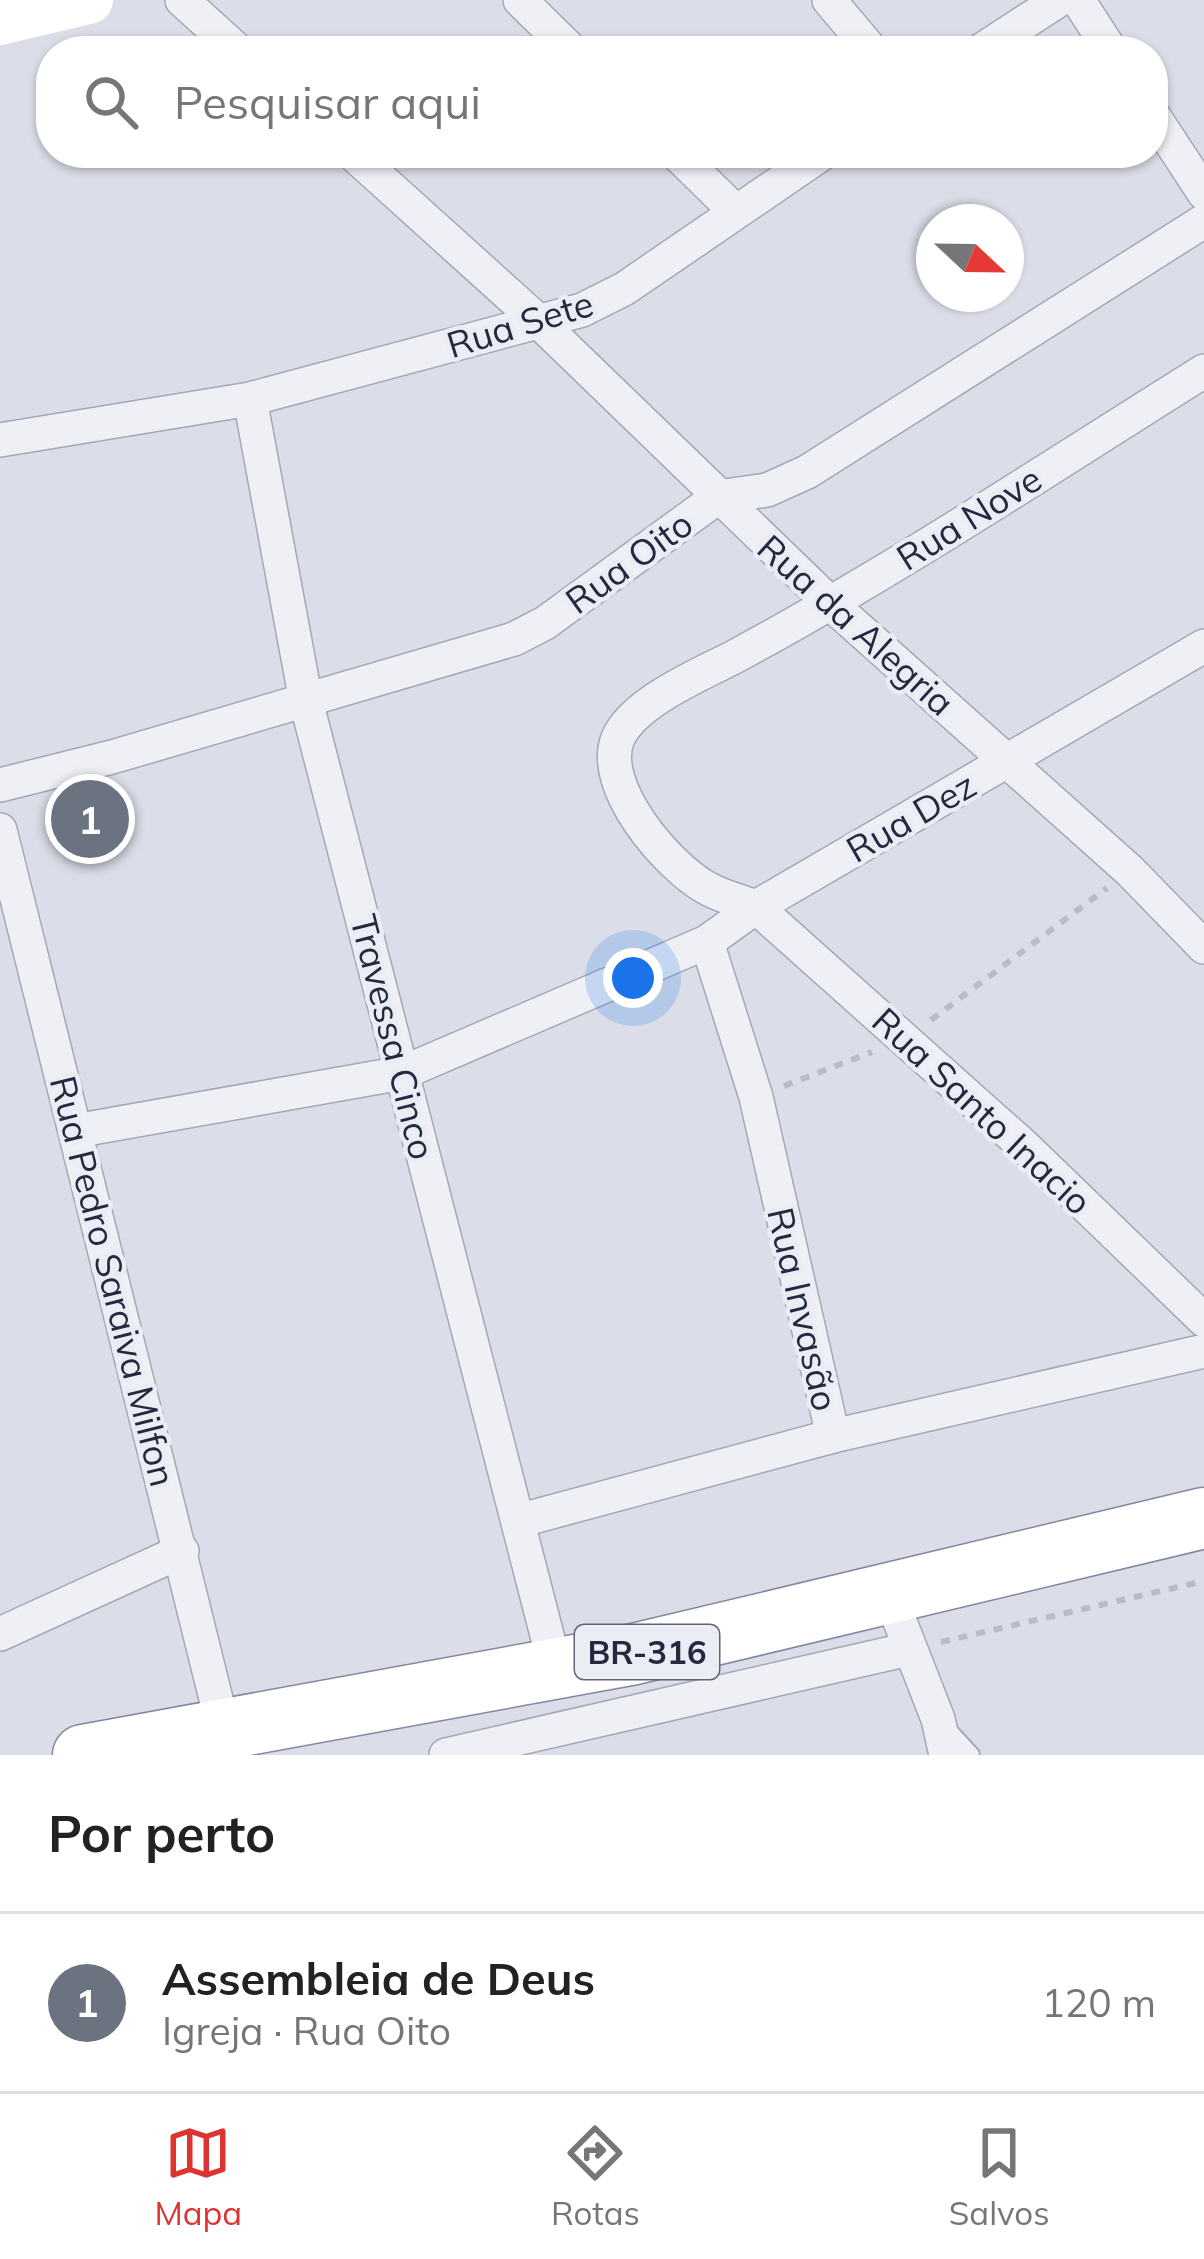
<!DOCTYPE html>
<html lang="pt">
<meta charset="utf-8">
<style>
:root{--surface:#fff;--page:#f2f2f2;--text:#222;--muted:#767676;--line:#e0e0e0;--accent:#dc3531}
body{margin:0;font-family:Mulish,sans-serif;background:var(--page);color:var(--text)}
.compass{position:absolute;left:916px;top:204px;width:108px;height:108px;border-radius:50%;background:var(--surface);box-shadow:0 3px 9px #0004;rotate:112deg}
.you{position:absolute;left:633px;top:978px;width:42px;height:42px;margin:-30px;border:9px solid #fff;border-radius:50%;background:#1a73e8;box-shadow:0 0 0 18px #1a73e833}
.badge{display:grid;place-items:center;width:78px;height:78px;border-radius:50%;background:var(--accent);color:#fff;font-size:39px;font-weight:700}
.pin{position:absolute;translate:-50% -50%;border:6px solid #fff;box-shadow:0 3px 12px #0006}
.list{margin:0;padding:0;list-style:none}
h2{display:flex;justify-content:space-between;align-items:center;height:156px;margin:0;padding:0 48px;font-size:51px}
h2 small{font-size:39px;font-weight:400;color:var(--muted)}
.list li{display:grid;grid-template-columns:78px 1fr auto;gap:36px;align-items:center;box-sizing:border-box;height:180px;padding:0 48px;border-top:3px solid var(--line)}
.list b{display:block;font-size:45px;white-space:nowrap}
.list p{margin:0;font-size:39px;white-space:nowrap;color:var(--muted)}
.list em{font-size:39px;font-style:normal;color:var(--muted)}
.icon{flex:none;width:66px;height:66px;fill:none;stroke:currentColor;stroke-width:2;stroke-linecap:round;stroke-linejoin:round}
.map{position:relative;flex:none;width:1204px;height:1755px;overflow:hidden}
.search{position:absolute;background:var(--surface);box-shadow:0 3px 9px #0004;left:36px;right:36px;top:36px;height:132px;display:flex;align-items:center;gap:30px;box-sizing:border-box;padding:0 42px;border-radius:48px;color:var(--muted);font-size:45px}
.sheet{height:336px;background:var(--surface)}
nav{display:flex;justify-content:space-around;align-items:center;box-sizing:border-box;height:168px;border-top:3px solid var(--line);background:var(--surface);font-size:33px;color:var(--muted)}
nav a{display:grid;justify-items:center;gap:6px}
nav .on{color:var(--accent)}
.map>svg:first-child{display:block}
</style>
<div class="map">
<svg width="1204" height="1755" viewBox="0 0 1204 1755">
<rect width="100%" height="100%" fill="#dbdee8"/>
<g fill="none" stroke-linecap="round" stroke-linejoin="round">
<defs>
<polyline id="lane" points="947,1729 971,1755"/>
<g id="street">
<polyline points="182,0 238,51"/>
<polyline points="520,0 572,51"/>
<polyline points="829,0 872,51"/>
<polyline points="1078,0 1111,51"/>
<polyline points="980,51 1059,0"/>
<polyline points="1153,115 1204,193"/>
<polyline points="352,153 537,320 831,604 1130,871 1204,947"/>
<polyline points="676,153 735,211"/>
<path d="M1204,371C1049,468 897,569 736,656C702,674 635,701 618,738C598,786 667,865 705,887C720,896 740,901 756,907L1204,646"/>
<polyline points="250,399 306,701 556,1670"/>
<polyline points="0,440 250,399 582,310 624,289 823,153"/>
<polyline points="0,785 112,757 514,639 545,623 718,497 767,490 807,472 1204,221"/>
<polyline points="0,830 224,1731"/>
<polyline points="75,1131 402,1073 707,942"/>
<polyline points="1204,1320 1025,1147 756,907 707,942 756,1097 833,1436 1204,1351"/>
<polyline points="518,1521 833,1436"/>
<polyline points="890,1596 938,1719 946,1755"/>
<polyline points="0,1634 182,1551"/>
<polyline points="446,1755 909,1649"/>
</g>
<polyline id="highway" points="83,1755 630,1655 1204,1518"/>
</defs>
<use href="#lane" stroke="#a4a8b5" stroke-width="20"/>
<use href="#street" stroke="#a4a8b5" stroke-width="36"/>
<use href="#highway" stroke="#8188a0" stroke-width="63"/>
<g stroke="#b9bcc6" stroke-width="6" stroke-dasharray="9 9" stroke-linecap="butt">
<polyline points="931,1020 1107,888"/>
<polyline points="784,1086 872,1052"/>
<polyline points="941,1642 1204,1581"/>
</g>
<use href="#lane" stroke="#eef0f6" stroke-width="16"/>
<use href="#street" stroke="#eef0f6" stroke-width="33"/>
<polyline stroke="#fff" stroke-width="48" points="0,21 89,0"/>
<use href="#highway" stroke="#fff" stroke-width="60"/>
</g>
<g text-anchor="middle" stroke-width="9" stroke-linejoin="round" paint-order="stroke">
<rect fill="#ebedf5" stroke="#606476" stroke-width="3" x="575" y="1625" width="144" height="54" rx="9"/>
<g font-size="33" font-weight="bold" fill="#24293f">
<text x="647" y="1664">BR-316</text>
</g>
<g font-size="36" fill="#24293f" stroke="#ebedf5">
<text transform="translate(520 324) rotate(-17)" y="13">Rua Sete</text>
<text transform="translate(969 518) rotate(-32)" y="13">Rua Nove</text>
<text transform="translate(629 562) rotate(-36)" y="13">Rua Oito</text>
<text transform="translate(856 625) rotate(42)" y="13">Rua da Alegria</text>
<text transform="translate(911 817) rotate(-30)" y="13">Rua Dez</text>
<text transform="translate(393 1037) rotate(76)" y="13">Travessa Cinco</text>
<text transform="translate(982 1111) rotate(43)" y="13">Rua Santo Inacio</text>
<text transform="translate(113 1281) rotate(76)" y="13">Rua Pedro Saraiva Milfon</text>
<text transform="translate(803 1309) rotate(77)" y="13">Rua Invasão</text>
</g>
</g>
</svg>
<svg class="compass" viewBox="-18 -18 36 36"><path d="M0-13l5 13h-10z" fill="#e53935"/><path d="M0 13l5-13h-10z" fill="#767676"/></svg>
<div class="you"></div>
<div class="pin badge" style="left:90px;top:819px;background:#6b7280">1</div>
<div class="search"><svg class="icon" aria-label="search" viewBox="0 0 24 24"><circle cx="10" cy="10" r="6"/><path d="M15 15l6 6"/></svg>Pesquisar aqui</div>
</div>
<section class="sheet">
<h2>Por perto<small></small></h2>
<ul class="list">
<li><span class="badge" style="background:#6b7280">1</span><div><b>Assembleia de Deus</b><p>Igreja · Rua Oito</p></div><em>120 m</em></li>
</ul>
</section>
<nav>
<a class="on"><svg class="icon" aria-label="map" viewBox="0 0 24 24"><path d="M3 6l6-2 6 2 6-2v14l-6 2-6-2-6 2zM9 4v14M15 6v14"/></svg>Mapa</a>
<a><svg class="icon" aria-label="directions" viewBox="0 0 24 24"><path d="M12 3l9 9-9 9-9-9zM9 14v-3h6M13 9l2 2-2 2"/></svg>Rotas</a>
<a><svg class="icon" aria-label="saved" viewBox="0 0 24 24"><path d="M7 4h10v16l-5-4-5 4z"/></svg>Salvos</a>
</nav>
